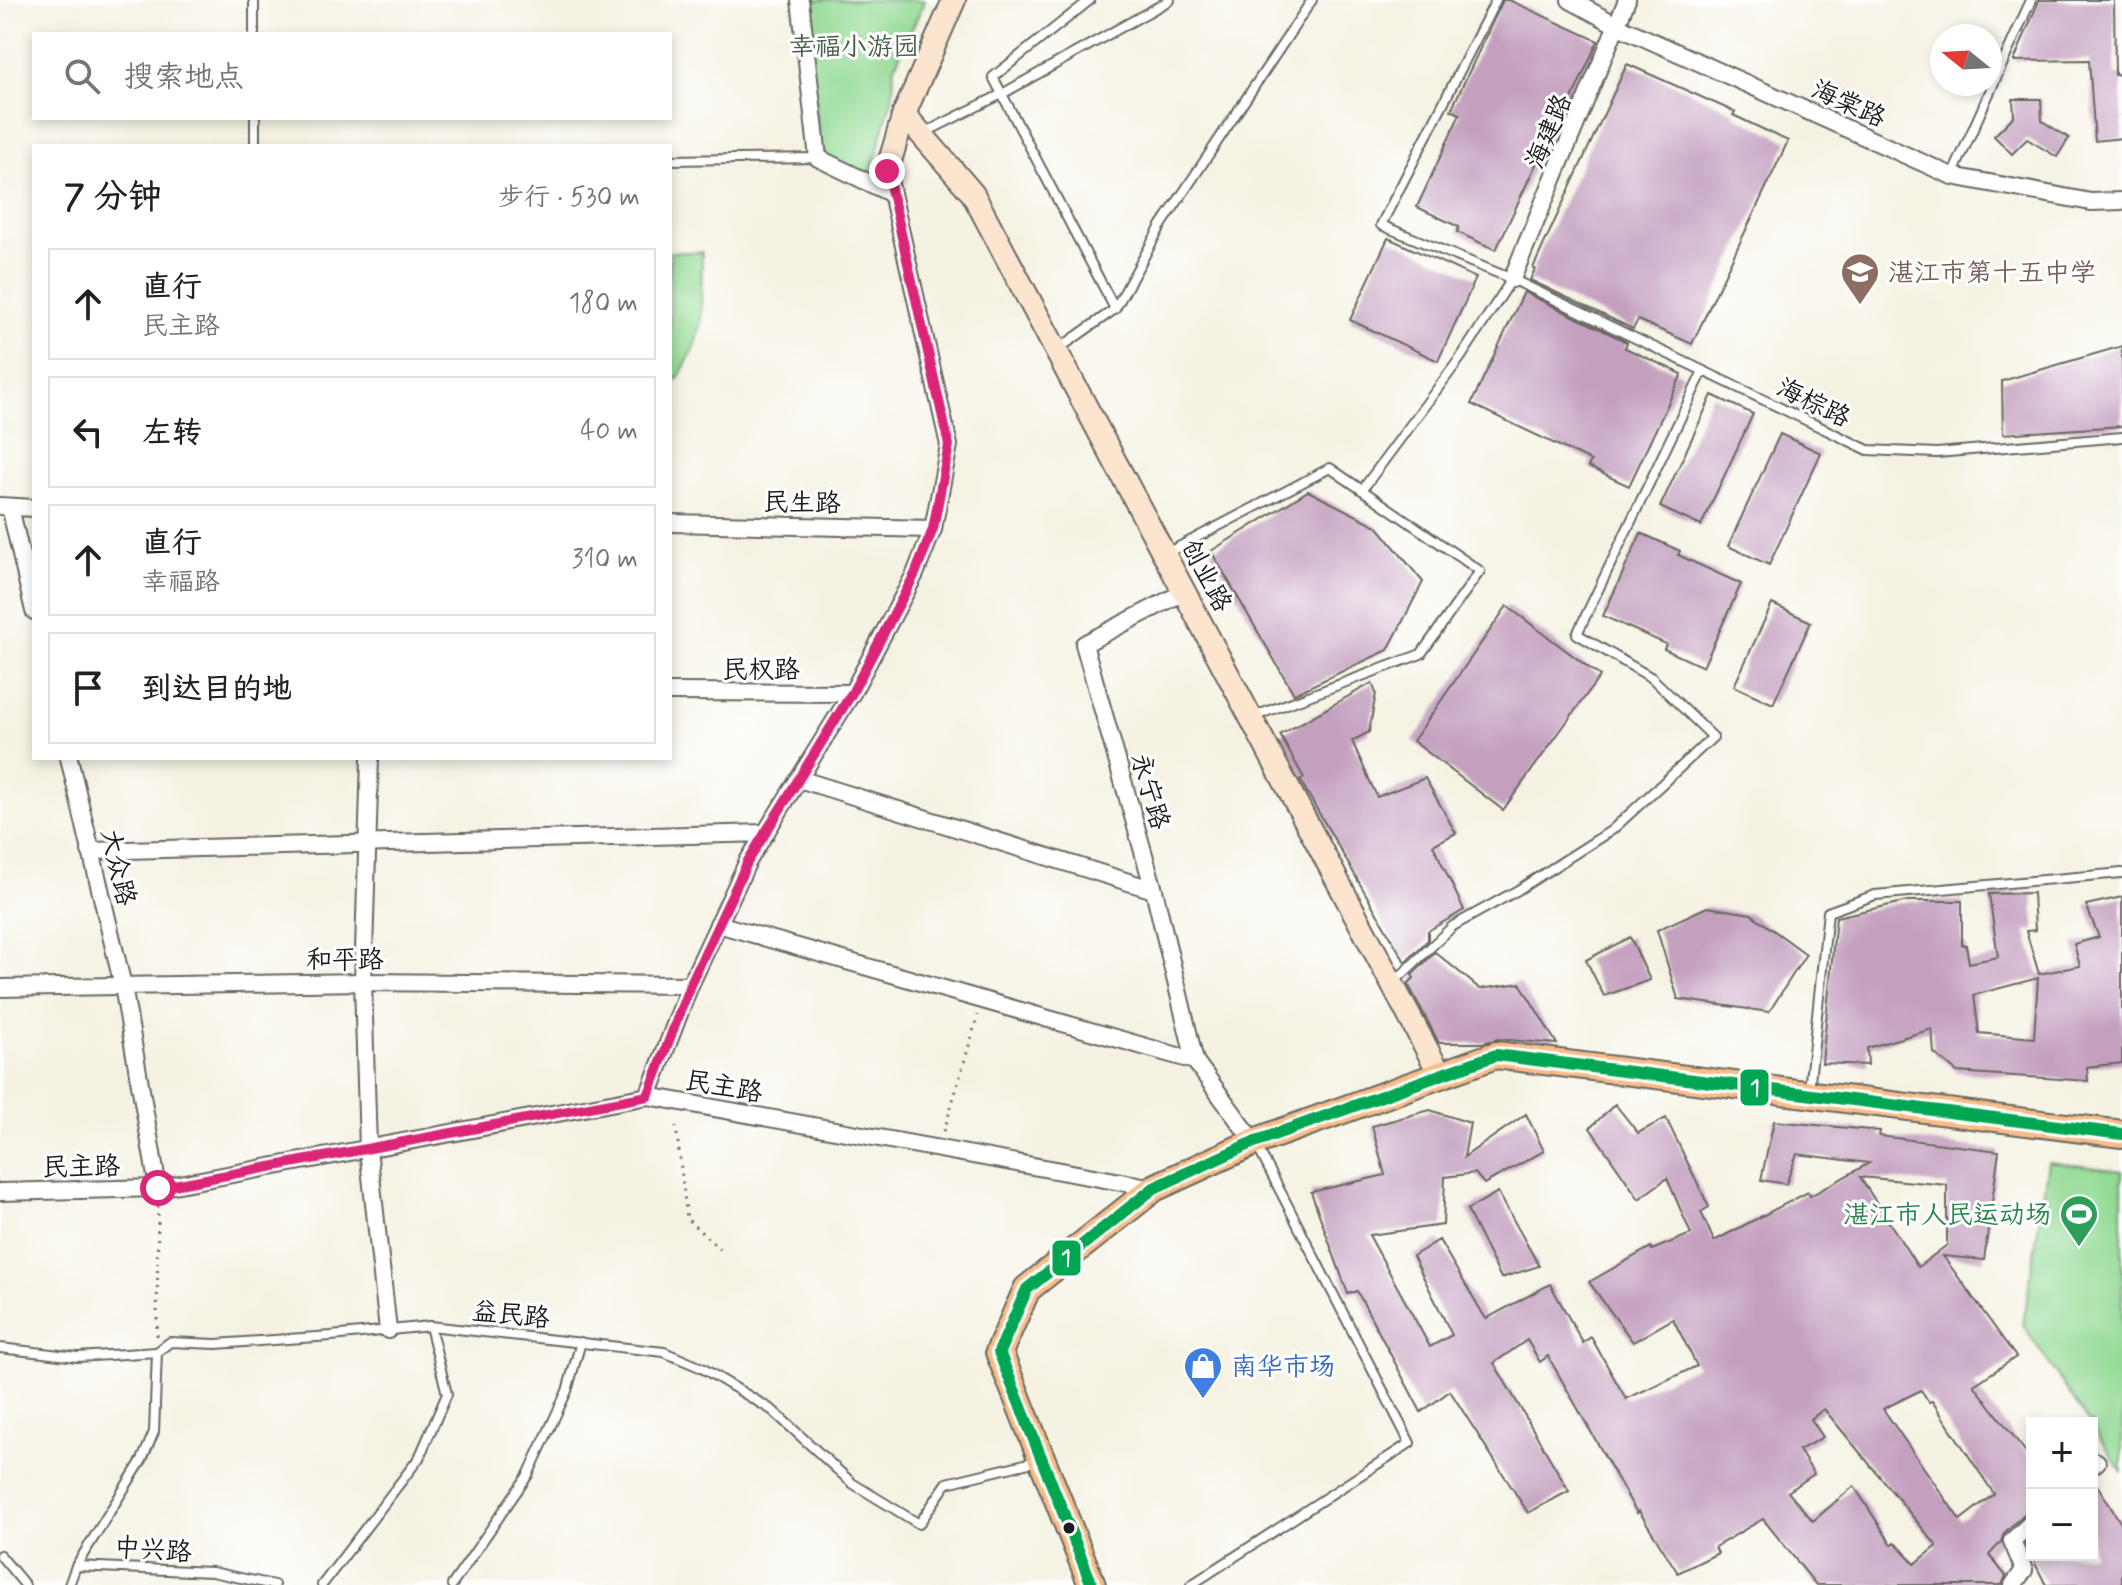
<!DOCTYPE html>
<html lang="zh">
<meta charset="utf-8">
<style>
:root{--surface:#fff;--page:#f6f6f6;--text:#202124;--muted:#757577;--line:#e0e0e0}
body{margin:0;font-family:Mynerve,"LXGW WenKai TC",sans-serif;background:var(--page);color:var(--text)}
.controls{position:absolute;right:24px;bottom:24px;display:grid;overflow:hidden;border-radius:0px;box-shadow:0 4px 12px #0003}
.controls button{width:72px;height:72px;display:grid;place-items:center;padding:0;border:0;border-bottom:2px solid var(--line);background:var(--surface);color:var(--text);font:40px sans-serif}
.compass{position:absolute;left:1930px;top:24px;width:72px;height:72px;border-radius:50%;background:var(--surface);box-shadow:0 4px 12px #0003;rotate:288deg}
.stop{position:absolute;width:24px;height:24px;margin:-18px;border:6px solid #db2777;border-radius:50%;background:#fff}
.stop.end{background:#db2777;border-color:#fff;box-shadow:0 2px 8px #0008}
.list{margin:0;padding:0;list-style:none}
h2{display:flex;justify-content:space-between;align-items:center;height:104px;margin:0;padding:0 32px;font-size:34px}
h2 small{font-size:26px;font-weight:400;color:var(--muted)}
.list li{display:grid;grid-template-columns:52px 1fr auto;gap:24px;align-items:center;box-sizing:border-box;height:112px;margin:0 16px 16px;padding:0 16px;border:2px solid var(--line);border-radius:0px}
.list b{display:block;font-size:30px;white-space:nowrap}
.list p{margin:0;font-size:26px;white-space:nowrap;color:var(--muted)}
.list em{font-size:26px;font-style:normal;color:var(--muted)}
.icon{flex:none;width:44px;height:44px;fill:none;stroke:currentColor;stroke-width:2;stroke-linecap:round;stroke-linejoin:round}
.map{position:relative;flex:none;width:2122px;height:1585px;overflow:hidden}
.search{position:absolute;background:var(--surface);box-shadow:0 4px 12px #0003;left:32px;top:32px;width:640px;height:88px;display:flex;align-items:center;gap:20px;box-sizing:border-box;padding:0 28px;border-radius:0px;color:var(--muted);font-size:30px}
.panel{position:absolute;background:var(--surface);box-shadow:0 4px 12px #0003;left:32px;top:144px;width:640px;height:616px;border-radius:0px}
.map>svg:first-child{display:block}
</style>
<div class="map">
<svg width="2122" height="1585" viewBox="0 0 2122 1585">
<rect width="100%" height="100%" fill="#fff"/>
<filter id="ink" filterUnits="userSpaceOnUse"><feTurbulence type="fractalNoise" baseFrequency=".0125" numOctaves="2"/><feDisplacementMap in="SourceGraphic" scale="16" xChannelSelector="R" yChannelSelector="G"/><feConvolveMatrix kernelMatrix="1 2 1 2 8 2 1 2 1" color-interpolation-filters="sRGB"/></filter>
<filter id="wash" filterUnits="userSpaceOnUse"><feTurbulence type="fractalNoise" baseFrequency=".006" numOctaves="4" result="noise"/><feDisplacementMap in="SourceGraphic" scale="32" xChannelSelector="R" yChannelSelector="G"/><feGaussianBlur stdDeviation="1.8" result="paint"/><feColorMatrix in="noise" values="0 0 0 0 0 0 0 0 0 0 0 0 0 0 0 0 0 1.4 0 .05"/><feComposite in="paint" operator="in"/></filter>
<g filter="url(#wash)">
<rect width="100%" height="100%" fill="#f5f2e3"/>
<g fill="#93da94" stroke="#587b58" stroke-width="2">
<polygon points="804,0 925,0 894,68 893,95 870,177 821,156"/>
<polygon points="670,252 702,252 701,321 694,348 678,379 670,382"/>
<polygon points="2048,1162 2122,1171 2122,1472 2092,1427 2092,1423 2089,1423 2023,1325"/>
</g>
<g id="blocks">
<g fill="#c4a0bf" fill-rule="evenodd">
<polygon points="1503,0 1509,0 1598,41 1547,154 1542,151 1496,250 1457,232 1459,227 1417,207 1460,114 1451,110"/>
<polygon points="2039,0 2114,0 2115,75 2122,75 2122,138 2095,141 2089,60 2014,61"/>
<polygon points="1627,64 1735,112 1733,115 1788,141 1692,344 1638,320 1633,329 1530,280 1535,269 1533,268"/>
<polygon points="2013,99 2041,99 2042,121 2069,138 2057,157 2027,139 2012,154 1994,136 2014,116"/>
<polygon points="1388,238 1476,278 1438,361 1350,320"/>
<polygon points="1524,292 1627,342 1625,348 1682,374 1629,486 1588,467 1591,461 1471,404"/>
<polygon points="2122,346 2122,426 2003,434 2002,381"/>
<polygon points="1712,395 1753,414 1701,526 1660,507"/>
<polygon points="1780,434 1821,453 1769,565 1728,546"/>
<polygon points="1308,491 1377,526 1423,582 1388,650 1294,694 1211,551"/>
<polygon points="1641,533 1680,551 1678,555 1741,584 1703,667 1664,649 1666,644 1603,616"/>
<polygon points="1772,604 1811,622 1773,704 1734,686"/>
<polygon points="1507,606 1600,676 1503,810 1413,741"/>
<polygon points="1372,683 1376,693 1369,732 1352,741 1377,797 1425,778 1456,833 1433,845 1464,910 1428,931 1428,940 1405,962 1300,780 1304,778 1280,735"/>
<path d="M2033,893L2035,930L2026,931L2039,974L2080,966L2074,944L2099,937L2086,905L2122,897V1063L2087,1067L2088,1081L1957,1072L1934,1053L1932,1029L1867,1048L1868,1065L1822,1063L1836,917L1908,901H1962V945H1966L1969,963L1998,957L1989,894ZM2038,978L2034,1038L1979,1033L1974,995Z"/>
<polygon points="1707,907 1751,914 1806,954 1769,1012 1678,999 1657,930"/>
<polygon points="1630,937 1650,980 1604,996 1586,960"/>
<polygon points="1435,952 1480,989 1520,983 1557,1044 1498,1039 1482,1043 1439,1043 1408,984 1414,978 1412,975"/>
<path d="M1615,1104L1638,1133L1666,1118L1709,1207L1701,1212L1714,1241L1808,1192L1810,1196L1869,1163L1797,1154L1786,1184L1761,1180L1774,1121L1880,1131L1879,1136L1999,1151L1984,1260L1943,1256L2016,1357L1974,1385L2032,1460V1511L2024,1514L2004,1533L2001,1542L1989,1555L2006,1576L2002,1585H1816L1763,1519L1715,1547L1718,1553L1678,1573L1639,1511L1637,1513L1548,1356L1540,1362L1527,1340L1494,1363L1569,1491L1528,1513L1450,1391L1421,1412L1357,1291L1348,1294L1311,1192L1385,1175L1372,1126L1430,1110L1470,1123L1464,1157L1526,1114L1544,1151L1484,1184L1475,1173L1445,1177L1443,1225L1369,1235L1430,1347L1452,1335L1413,1256L1439,1240L1486,1319L1550,1284L1583,1343L1591,1337L1626,1399L1697,1366L1673,1319L1633,1342L1589,1282L1651,1247L1652,1250L1691,1234L1667,1178L1639,1199L1590,1128ZM1860,1177L1947,1185V1245L1918,1267ZM1921,1390L1929,1402L1932,1401L1994,1494L1960,1520L1883,1409ZM1824,1409L1937,1546L1915,1564L1895,1542L1892,1545L1854,1486L1813,1521L1788,1492L1814,1474L1799,1450L1823,1437L1811,1419Z"/>
<polygon points="1498,1192 1539,1266 1501,1278 1467,1210"/>
<polygon points="2092,1477 2122,1525 2122,1585 2046,1585 2025,1544 2032,1537 2032,1555 2092,1555"/>
</g>
</g>
</g>
<g filter="url(#ink)">
<use href="#blocks" fill-opacity="0" stroke="#686762" stroke-width="2"/>
<g fill="none" stroke-linecap="round" stroke-linejoin="round">
<defs>
<g id="lane">
<polyline points="254,0 254,34"/>
<polyline points="1090,0 993,77 1115,309"/>
<polyline points="1496,0 1381,225 1512,279 1868,450 1937,453 2122,437"/>
<polyline points="255,118 255,146"/>
<polyline points="924,133 1002,94 1170,0"/>
<polyline points="670,160 818,158"/>
<polyline points="1952,176 2031,0"/>
<polyline points="1057,350 1115,309 1161,226 1312,0"/>
<polyline points="1362,490 1461,357 1512,279"/>
<polyline points="1165,554 1330,468 1480,571 1421,654 1252,717"/>
<polyline points="1394,982 1453,926 1518,890 1612,830 1713,737 1652,678 1577,634 1703,371"/>
<polyline points="1809,1090 1828,912 1875,895 2122,873"/>
<polyline points="0,1348 77,1357 157,1352"/>
<polyline points="0,1555 25,1585"/>
<polyline points="76,1566 212,1572 274,1585"/>
<polyline points="69,1585 76,1566 142,1460 154,1432 157,1352 170,1342 216,1344 331,1336 430,1326 664,1352 702,1368 772,1410 852,1483 919,1524 947,1483 1037,1461"/>
<polyline points="322,1585 419,1458 447,1394 430,1326"/>
<polyline points="452,1585 528,1475 567,1391 581,1342"/>
<polyline points="1191,1585 1410,1443 1257,1146"/>
</g>
<g id="street">
<polyline points="800,0 818,158 892,194"/>
<polyline points="1570,0 1618,26 1952,176 2091,202 2122,201"/>
<polyline points="1512,279 1627,0"/>
<polyline points="0,506 34,508"/>
<polyline points="10,507 34,611"/>
<polyline points="670,523 933,529"/>
<polyline points="1184,592 1084,644 1154,890 1195,1061"/>
<polyline points="670,692 852,693"/>
<polyline points="69,758 123,986 158,1188"/>
<polyline points="370,758 363,982 368,1149 388,1330"/>
<polyline points="799,779 1154,890"/>
<polyline points="90,851 766,833"/>
<polyline points="718,924 1195,1061 1254,1142"/>
<polyline points="0,988 363,982 690,985"/>
<polyline points="648,1096 690,985 748,861 852,693 915,574 933,529 949,445 887,171"/>
<polyline points="0,1192 158,1188 648,1096 1154,1188"/>
<polyline points="2092,1466 2097,1462"/>
<polyline points="2013,1585 2024,1570 2012,1541 2032,1522"/>
</g>
<g id="secondary">
<polyline points="904,114 973,194 1441,1076"/>
<polyline points="887,171 904,114 954,0"/>
</g>
<polyline id="primary" points="1092,1585 999,1352 1027,1289 1154,1188 1254,1142 1496,1055 2122,1134"/>
</defs>
<use href="#lane" stroke="#686762" stroke-width="12"/>
<use href="#street" stroke="#686762" stroke-width="20"/>
<use href="#secondary" stroke="#686762" stroke-width="26"/>
<use href="#primary" stroke="#686762" stroke-width="30"/>
<g stroke="#686762" stroke-width="3" stroke-dasharray="2 6" stroke-linecap="butt">
<polyline points="676,1126 687,1219 724,1253"/>
<polyline points="944,1131 978,1015"/>
<polyline points="157,1336 158,1204"/>
</g>
<use href="#lane" stroke="#fff" stroke-width="8"/>
<use href="#street" stroke="#fff" stroke-width="16"/>
<use href="#secondary" stroke="#fce5cf" stroke-width="22"/>
<use href="#primary" stroke="#f7bd88" stroke-width="26"/>
<defs>
<polyline id="bus-1" points="1092,1585 999,1352 1027,1289 1154,1188 1254,1142 1496,1055 2122,1134"/>
</defs>
<use href="#bus-1" stroke="#fff" stroke-width="18"/>
<use href="#bus-1" stroke="#00a651" stroke-width="12"/>
</g>
</g>
<g fill="none" stroke-linecap="round" stroke-linejoin="round" filter="url(#ink)">
<polyline stroke="#db2777" stroke-width="10" points="158,1188 648,1096 690,985 748,861 852,693 915,574 933,529 949,445 887,171"/>
</g>
<defs>
<symbol id="school-pin" viewBox="-11 -11 22 30"><path d="M0 17L-7.5 6A9.5 9.5 0 1 1 7.5 6Z" fill="#8d6e63" stroke="#fff"/><path d="M0-5L7-2L0 1L-7-2ZM-4 1L0 2.5L4 1V4Q0 6-4 4Z" fill="#fff"/></symbol>
<symbol id="stadium-pin" viewBox="-11 -11 22 30"><path d="M0 17L-7.5 6A9.5 9.5 0 1 1 7.5 6Z" fill="#2e9e5b" stroke="#fff"/><path d="M0-5a6.5 5 0 1 0 0 10a6.5 5 0 1 0 0-10ZM-3.5-1.8h7v3.6h-7Z" fill="#fff"/></symbol>
<symbol id="shop-pin" viewBox="-11 -11 22 30"><path d="M0 17L-7.5 6A9.5 9.5 0 1 1 7.5 6Z" fill="#3f7fe0" stroke="#fff"/><path d="M-5-2.5h2.3a2.7 3.5 0 0 1 5.4 0H5L5.5 6h-11ZM-1.5-2.5h3a1.5 2.3 0 0 0-3 0Z" fill="#fff"/></symbol>
</defs>
<g fill-rule="evenodd">
<use href="#school-pin" x="1838" y="250" width="44" height="60"/>
<use href="#stadium-pin" x="2057" y="1192" width="44" height="60"/>
<use href="#shop-pin" x="1181" y="1344" width="44" height="60"/>
</g>
<circle fill="#1c1c1c" stroke="#fff" stroke-width="3" cx="1069" cy="1528" r="7"/>
<g text-anchor="middle" stroke-width="6" stroke-linejoin="round" paint-order="stroke">
<g font-size="26" fill="#465e46" stroke="#fff">
<text x="854" y="55">幸福小游园</text>
</g>
<g font-size="26" fill="#1c1c1c" stroke="#fff">
<text transform="translate(1849 103) rotate(24)" y="9">海棠路</text>
<text transform="translate(1548 131) rotate(-67)" y="9">海建路</text>
<text transform="translate(1814 402) rotate(26)" y="9">海棕路</text>
<text transform="translate(802 502) rotate(1)" y="9">民生路</text>
<text transform="translate(1207 575) rotate(62)" y="9">创业路</text>
<text x="761" y="678">民权路</text>
<text transform="translate(1151 791) rotate(74)" y="9">永宁路</text>
<text transform="translate(119 867) rotate(77)" y="9">大众路</text>
<text x="345" y="968">和平路</text>
<text transform="translate(724 1086) rotate(10)" y="9">民主路</text>
<text transform="translate(81 1166) rotate(-1)" y="9">民主路</text>
<text transform="translate(511 1314) rotate(6)" y="9">益民路</text>
<text transform="translate(153 1549) rotate(4)" y="9">中兴路</text>
</g>
<g font-size="26" fill="#785e54" stroke="#fff" text-anchor="start">
<text x="1888" y="281">湛江市第十五中学</text>
</g>
<g font-size="26" fill="#27864d" stroke="#fff" text-anchor="end">
<text x="2051" y="1223">湛江市人民运动场</text>
</g>
<g font-size="26" fill="#366cbe" stroke="#fff" text-anchor="start">
<text x="1231" y="1375">南华市场</text>
</g>
</g>
<g stroke="#fff" stroke-width="3">
<rect x="1739" y="1068" width="31" height="39" rx="8" fill="#00a651"/>
<rect x="1051" y="1239" width="31" height="38" rx="8" fill="#00a651"/>
</g>
<g font-size="22" text-anchor="middle" font-weight="bold" fill="#fff">
<text x="1755" y="1095">1</text>
<text x="1066" y="1265">1</text>
</g>
</svg>
<div class="controls">
<button>+</button>
<button>−</button>
</div>
<svg class="compass" viewBox="-18 -18 36 36"><path d="M0-13l5 13h-10z" fill="#e53935"/><path d="M0 13l5-13h-10z" fill="#757577"/></svg>
<div class="stop" style="left:158px;top:1188px"></div>
<div class="stop end" style="left:887px;top:171px"></div>
<div class="search"><svg class="icon" aria-label="search" viewBox="0 0 24 24"><circle cx="10" cy="10" r="6"/><path d="M15 15l6 6"/></svg>搜索地点</div>
<section class="panel">
<h2>7 分钟<small>步行 · 530 m</small></h2>
<ul class="list">
<li><svg class="icon" aria-label="ahead" viewBox="0 0 24 24"><path d="M12 20V5M6 11l6-6 6 6"/></svg><div><b>直行</b><p>民主路</p></div><em>180 m</em></li>
<li><svg class="icon" aria-label="left" viewBox="0 0 24 24"><path d="M17 20v-9H6M10 6l-5 5 5 5"/></svg><div><b>左转</b></div><em>40 m</em></li>
<li><svg class="icon" aria-label="ahead" viewBox="0 0 24 24"><path d="M12 20V5M6 11l6-6 6 6"/></svg><div><b>直行</b><p>幸福路</p></div><em>310 m</em></li>
<li><svg class="icon" aria-label="arrive" viewBox="0 0 24 24"><path d="M6 21V4h12l-3 4 3 4H6"/></svg><div><b>到达目的地</b></div></li>
</ul>
</section>
</div>
